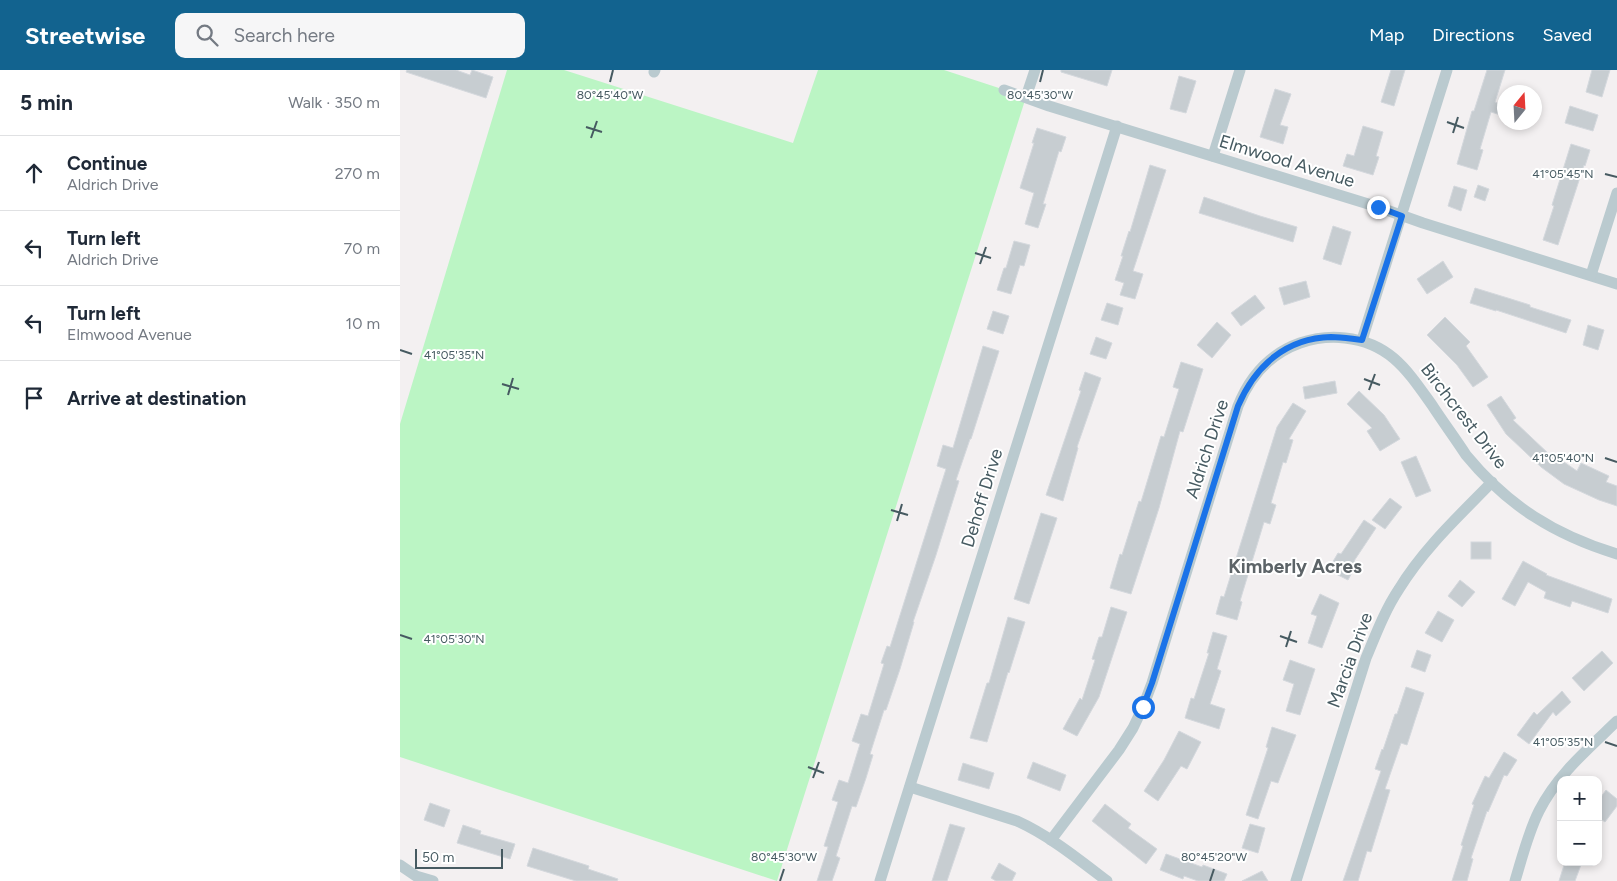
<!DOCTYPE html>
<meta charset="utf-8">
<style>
:root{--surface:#fff;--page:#f6f6f7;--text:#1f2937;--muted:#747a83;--line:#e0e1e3;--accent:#12638f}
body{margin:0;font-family:Figtree,sans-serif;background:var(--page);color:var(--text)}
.controls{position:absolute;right:15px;bottom:15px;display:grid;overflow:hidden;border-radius:10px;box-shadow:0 2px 8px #0003}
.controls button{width:45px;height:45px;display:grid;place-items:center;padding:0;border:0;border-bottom:1px solid var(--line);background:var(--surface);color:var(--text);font:25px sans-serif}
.compass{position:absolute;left:1097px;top:15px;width:45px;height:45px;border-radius:50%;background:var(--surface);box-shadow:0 2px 8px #0003;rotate:18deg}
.scale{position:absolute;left:15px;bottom:12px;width:88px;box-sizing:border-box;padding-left:5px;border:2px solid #465a61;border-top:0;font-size:14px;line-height:18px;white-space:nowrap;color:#465a61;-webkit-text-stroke:4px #fff;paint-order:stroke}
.stop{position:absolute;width:15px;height:15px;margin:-11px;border:4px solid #1a73e8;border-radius:50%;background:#fff}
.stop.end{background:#1a73e8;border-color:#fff;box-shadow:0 1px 5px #0008}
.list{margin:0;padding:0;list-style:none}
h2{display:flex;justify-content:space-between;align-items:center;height:65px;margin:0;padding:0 20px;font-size:21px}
h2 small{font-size:16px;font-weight:400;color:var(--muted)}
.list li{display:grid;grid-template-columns:32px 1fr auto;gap:15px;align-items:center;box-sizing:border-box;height:75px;padding:0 20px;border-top:1px solid var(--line)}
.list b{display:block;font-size:19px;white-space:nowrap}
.list p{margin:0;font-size:16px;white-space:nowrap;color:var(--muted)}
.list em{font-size:16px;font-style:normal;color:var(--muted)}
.icon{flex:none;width:28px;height:28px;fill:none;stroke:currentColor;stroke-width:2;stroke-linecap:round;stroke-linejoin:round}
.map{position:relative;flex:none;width:1217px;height:811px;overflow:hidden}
header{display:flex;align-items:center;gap:30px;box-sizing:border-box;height:70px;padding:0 25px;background:var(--accent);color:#fff}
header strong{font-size:24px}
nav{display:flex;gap:28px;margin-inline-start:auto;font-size:18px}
.search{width:350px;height:45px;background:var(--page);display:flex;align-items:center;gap:12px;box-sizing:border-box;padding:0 18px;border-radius:10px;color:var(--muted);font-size:19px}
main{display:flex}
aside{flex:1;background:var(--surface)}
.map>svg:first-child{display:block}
</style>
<header>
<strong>Streetwise</strong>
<div class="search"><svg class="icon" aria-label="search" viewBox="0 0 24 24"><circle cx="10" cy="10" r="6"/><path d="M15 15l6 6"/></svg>Search here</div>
<nav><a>Map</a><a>Directions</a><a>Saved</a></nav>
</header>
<main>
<aside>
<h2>5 min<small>Walk · 350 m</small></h2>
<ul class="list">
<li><svg class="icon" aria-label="ahead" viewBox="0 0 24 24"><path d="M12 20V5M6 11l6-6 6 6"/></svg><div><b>Continue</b><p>Aldrich Drive</p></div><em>270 m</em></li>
<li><svg class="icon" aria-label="left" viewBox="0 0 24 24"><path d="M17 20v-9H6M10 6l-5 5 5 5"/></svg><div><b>Turn left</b><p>Aldrich Drive</p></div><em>70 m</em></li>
<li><svg class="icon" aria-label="left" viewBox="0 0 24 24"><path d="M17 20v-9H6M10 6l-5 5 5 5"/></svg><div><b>Turn left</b><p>Elmwood Avenue</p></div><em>10 m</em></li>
<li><svg class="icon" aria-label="arrive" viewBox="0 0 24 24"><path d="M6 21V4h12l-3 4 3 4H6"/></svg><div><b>Arrive at destination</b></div></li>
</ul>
</aside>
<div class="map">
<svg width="1217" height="811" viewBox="0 0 1217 811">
<rect width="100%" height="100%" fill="#f3f0f1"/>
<polygon fill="#bbf5c4" points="107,0 164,0 393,73 418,0 544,0 626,27 377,811 0,687 0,354"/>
<g fill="#c7cdd1" stroke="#d4d8dd">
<polygon points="7,0 56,0 70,5 72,0 93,7 86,28 6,2"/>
<polygon points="661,0 712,0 707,16 661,2"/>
<polygon points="991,0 1005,0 994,36 981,32"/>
<polygon points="1087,0 1105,0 1095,32 1104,36 1104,46 1091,42 1080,79 1083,80 1077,100 1057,94 1072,41 1074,41"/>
<polygon points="1192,0 1210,0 1202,27 1186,22"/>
<polygon points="779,6 796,11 786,43 770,39"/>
<polygon points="875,19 891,24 880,55 888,57 883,74 860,67"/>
<polygon points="1170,36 1198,45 1193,61 1165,53"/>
<polygon points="963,56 983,62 976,86 979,87 973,105 943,96 947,84 954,86"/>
<polygon points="637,58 666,67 661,82 659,81 643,134 646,134 638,158 625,154 634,123 620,118 634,73 632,73"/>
<polygon points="1171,74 1190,80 1185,96 1184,95 1158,175 1143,170 1154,136 1152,135"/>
<polygon points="750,95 766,100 733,201 743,204 735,229 720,225 724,213 715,210 723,186 721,186 729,161 730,162"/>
<polygon points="1078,115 1089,119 1085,131 1074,127"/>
<polygon points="1054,116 1067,120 1061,141 1048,136"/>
<polygon points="804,127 860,146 897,157 893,172 799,143"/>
<polygon points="933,156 951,162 941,195 923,189"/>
<polygon points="614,171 630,175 624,196 620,195 611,224 597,220 604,198 606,198"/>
<polygon points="1043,191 1053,207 1027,224 1017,209"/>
<polygon points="906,211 910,227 884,235 879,218"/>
<polygon points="1075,218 1111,229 1130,235 1130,237 1171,250 1166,263 1096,240 1096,241 1070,233"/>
<polygon points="855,225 865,238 841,256 831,243"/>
<polygon points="707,233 723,238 718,255 701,250"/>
<polygon points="593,241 609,246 603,264 587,259"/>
<polygon points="1045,247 1070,272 1066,276 1088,307 1073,317 1057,295 1027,265"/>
<polygon points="817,252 831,265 812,288 797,275"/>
<polygon points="1188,255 1204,260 1198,280 1183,275"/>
<polygon points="696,267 712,273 706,289 690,284"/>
<polygon points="583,276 599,281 571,369 570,369 556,410 559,411 536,485 513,552 514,552 500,599 486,640 484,640 470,684 473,685 466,708 456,737 452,736 436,786 440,788 432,811 417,811 428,777 424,776 438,732 432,730 439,710 448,713 460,674 452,671 461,644 468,646 484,594 481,593 487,576 490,577 546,399 537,396 543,375 553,378"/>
<polygon points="781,292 803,299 783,362 780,361 759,438 731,524 710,518 720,484 722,485 739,431 741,432 761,366 764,367 779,319 773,317"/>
<polygon points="685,302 701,308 677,377 678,378 663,431 646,425 681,321 679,320"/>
<polygon points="935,311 937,323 905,329 903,317"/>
<polygon points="959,321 984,345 1000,369 980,381 967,361 972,358 947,334"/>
<polygon points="1101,326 1116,348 1113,350 1150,385 1151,383 1177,401 1181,393 1209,406 1206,412 1217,416 1217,436 1199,430 1164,414 1141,397 1106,364 1087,335"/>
<polygon points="893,333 906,341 889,369 893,370 886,393 883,392 871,433 876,435 870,454 864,452 840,531 842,532 837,550 816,544 821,526 824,527 834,495 877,357"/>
<polygon points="1016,386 1031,421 1016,427 1001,392"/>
<polygon points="990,428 1002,437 985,459 972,450"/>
<polygon points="641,443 657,448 629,534 614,529"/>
<polygon points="964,450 976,458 954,491 957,493 948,510 928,500 938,483 941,484"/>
<rect x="1071" y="472" width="20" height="17"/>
<polygon points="1123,491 1147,504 1146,505 1212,529 1208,543 1172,531 1170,537 1144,528 1146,522 1128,512 1115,536 1102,529"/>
<polygon points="1060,510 1075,522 1062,537 1048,526"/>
<polygon points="920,524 939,533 922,578 908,573 917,546 911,544"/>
<polygon points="711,537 727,542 699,627 677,666 663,659 680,628 682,630 695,590 692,589 699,567 702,567"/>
<polygon points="1038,541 1054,550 1042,572 1025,563"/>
<polygon points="608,547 625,552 609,603 608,602 587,672 570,668 587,613 589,613"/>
<polygon points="813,562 827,566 817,599 821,601 810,634 825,639 819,659 785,648 791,628 794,629 809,583 807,583"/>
<polygon points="1017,580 1031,585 1025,602 1011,597"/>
<polygon points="1202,581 1213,593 1184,621 1172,608"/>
<polygon points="890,590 915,599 900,645 886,641 894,614 883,610"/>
<polygon points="1006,617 1024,623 1015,650 1007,675 1001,673 985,719 990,720 971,782 967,781 958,811 943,811 981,701 975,699 982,679 983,680 995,644 997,644"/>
<polygon points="1162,621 1171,632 1156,646 1153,642 1129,674 1117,665 1134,642 1137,645"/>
<polygon points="872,657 896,665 878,713 871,711 858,749 846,745 868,678 866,677"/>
<polygon points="779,661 801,672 787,699 781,696 758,731 744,721 764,690"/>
<polygon points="1104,682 1117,690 1107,706 1104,705 1088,742 1087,741 1071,788 1073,789 1067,811 1052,811 1063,776 1061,775 1074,735 1072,734 1085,706 1089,708"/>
<polygon points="633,692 666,705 660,721 627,708"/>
<polygon points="563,693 594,703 589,719 558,710"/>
<polygon points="1206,720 1217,729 1217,736 1205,752 1198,747 1198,731"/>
<polygon points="30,733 50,740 44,757 24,750"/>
<polygon points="705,734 731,754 728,758 757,779 746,794 692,751"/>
<polygon points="550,754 565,758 547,811 532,811"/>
<polygon points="850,754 865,758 858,783 842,778"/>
<polygon points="63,755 81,761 80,764 115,774 110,789 57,773"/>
<polygon points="133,778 189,796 188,799 218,809 217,811 176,811 127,796"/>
<polygon points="766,784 802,797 803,795 827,804 824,811 798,811 784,806 783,809 760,800"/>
<polygon points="1165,792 1182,792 1175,811 1159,811"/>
<polygon points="599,793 616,803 612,811 596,811 591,808"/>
<polygon points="862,801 868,811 842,811"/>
</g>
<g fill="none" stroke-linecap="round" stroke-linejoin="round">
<g stroke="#bacacf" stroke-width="11">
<polyline points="254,2 255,0"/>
<polyline points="604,20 649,36 978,137 1023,153 1217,214"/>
<polyline points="626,27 635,0"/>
<polyline points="813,86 840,0"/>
<polyline points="1191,205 1217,123"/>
<polyline points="962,270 1047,0"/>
<path d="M510,717L617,751C650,766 678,789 707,811"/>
<path d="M651,770L719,680L733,658L743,637L752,613L838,336C850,306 869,284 900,273C915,268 929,266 945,268C990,273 1007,300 1032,335C1043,352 1055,368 1066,385C1108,436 1155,465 1217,484"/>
<polyline points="0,795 16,806 33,811"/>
<polyline points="480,811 717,56"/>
<path d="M896,811L966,588C976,564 985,540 999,519C1024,478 1059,446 1092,412"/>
<path d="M1115,811C1122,788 1128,763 1139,741C1157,705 1188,679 1217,651"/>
</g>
</g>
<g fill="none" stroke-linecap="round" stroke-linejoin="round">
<path stroke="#1a73e8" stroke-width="6" d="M743,637L752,613L838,336C855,296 886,268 931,267C942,267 952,269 962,270L1002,146L978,137"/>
</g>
<path fill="none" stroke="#465a61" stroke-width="2" d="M210,12L213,0M640,12L643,0M1047,52L1064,58M186,57L202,62M1053,63L1058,47M191,68L197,51M1205,104L1217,107M575,183L591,188M580,194L586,177M0,280L12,284M964,309L980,315M102,314L119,319M969,320L975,304M108,325L113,308M1205,388L1217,392M491,440L508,445M497,451L502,434M0,565L12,569M880,566L897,572M886,577L891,561M1205,672L1217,676M408,697L424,703M413,708L419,692M380,811L384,799M810,811L814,799"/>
<g text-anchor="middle" stroke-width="4" stroke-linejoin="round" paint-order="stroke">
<g font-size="18" fill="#465a61" stroke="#fff">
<text transform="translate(887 91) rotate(17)" y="6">Elmwood Avenue</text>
<text transform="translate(1064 346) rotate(52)" y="6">Birchcrest Drive</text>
<text transform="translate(807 379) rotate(-72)" y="6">Aldrich Drive</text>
<text transform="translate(582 428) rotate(-73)" y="6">Dehoff Drive</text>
<text transform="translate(950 590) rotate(-70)" y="6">Marcia Drive</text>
</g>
<g font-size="19" font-weight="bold" fill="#5c6367" stroke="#fff">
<text x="895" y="503">Kimberly Acres</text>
</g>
</g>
<g font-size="12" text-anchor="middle" fill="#465a61" stroke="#fff" stroke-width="4" stroke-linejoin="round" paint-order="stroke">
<text x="210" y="29">80°45'40"W</text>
<text x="640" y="29">80°45'30"W</text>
<text x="1163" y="108">41°05'45"N</text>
<text x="54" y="289">41°05'35"N</text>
<text x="1163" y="392">41°05'40"N</text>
<text x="54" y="573">41°05'30"N</text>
<text x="1163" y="676">41°05'35"N</text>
<text x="384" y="791">80°45'30"W</text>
<text x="814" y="791">80°45'20"W</text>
</g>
</svg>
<div class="controls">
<button>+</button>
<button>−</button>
</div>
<svg class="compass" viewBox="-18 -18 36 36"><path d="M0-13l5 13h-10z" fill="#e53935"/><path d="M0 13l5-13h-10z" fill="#747a83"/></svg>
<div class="scale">50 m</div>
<div class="stop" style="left:743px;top:637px"></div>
<div class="stop end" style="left:978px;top:137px"></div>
</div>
</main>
